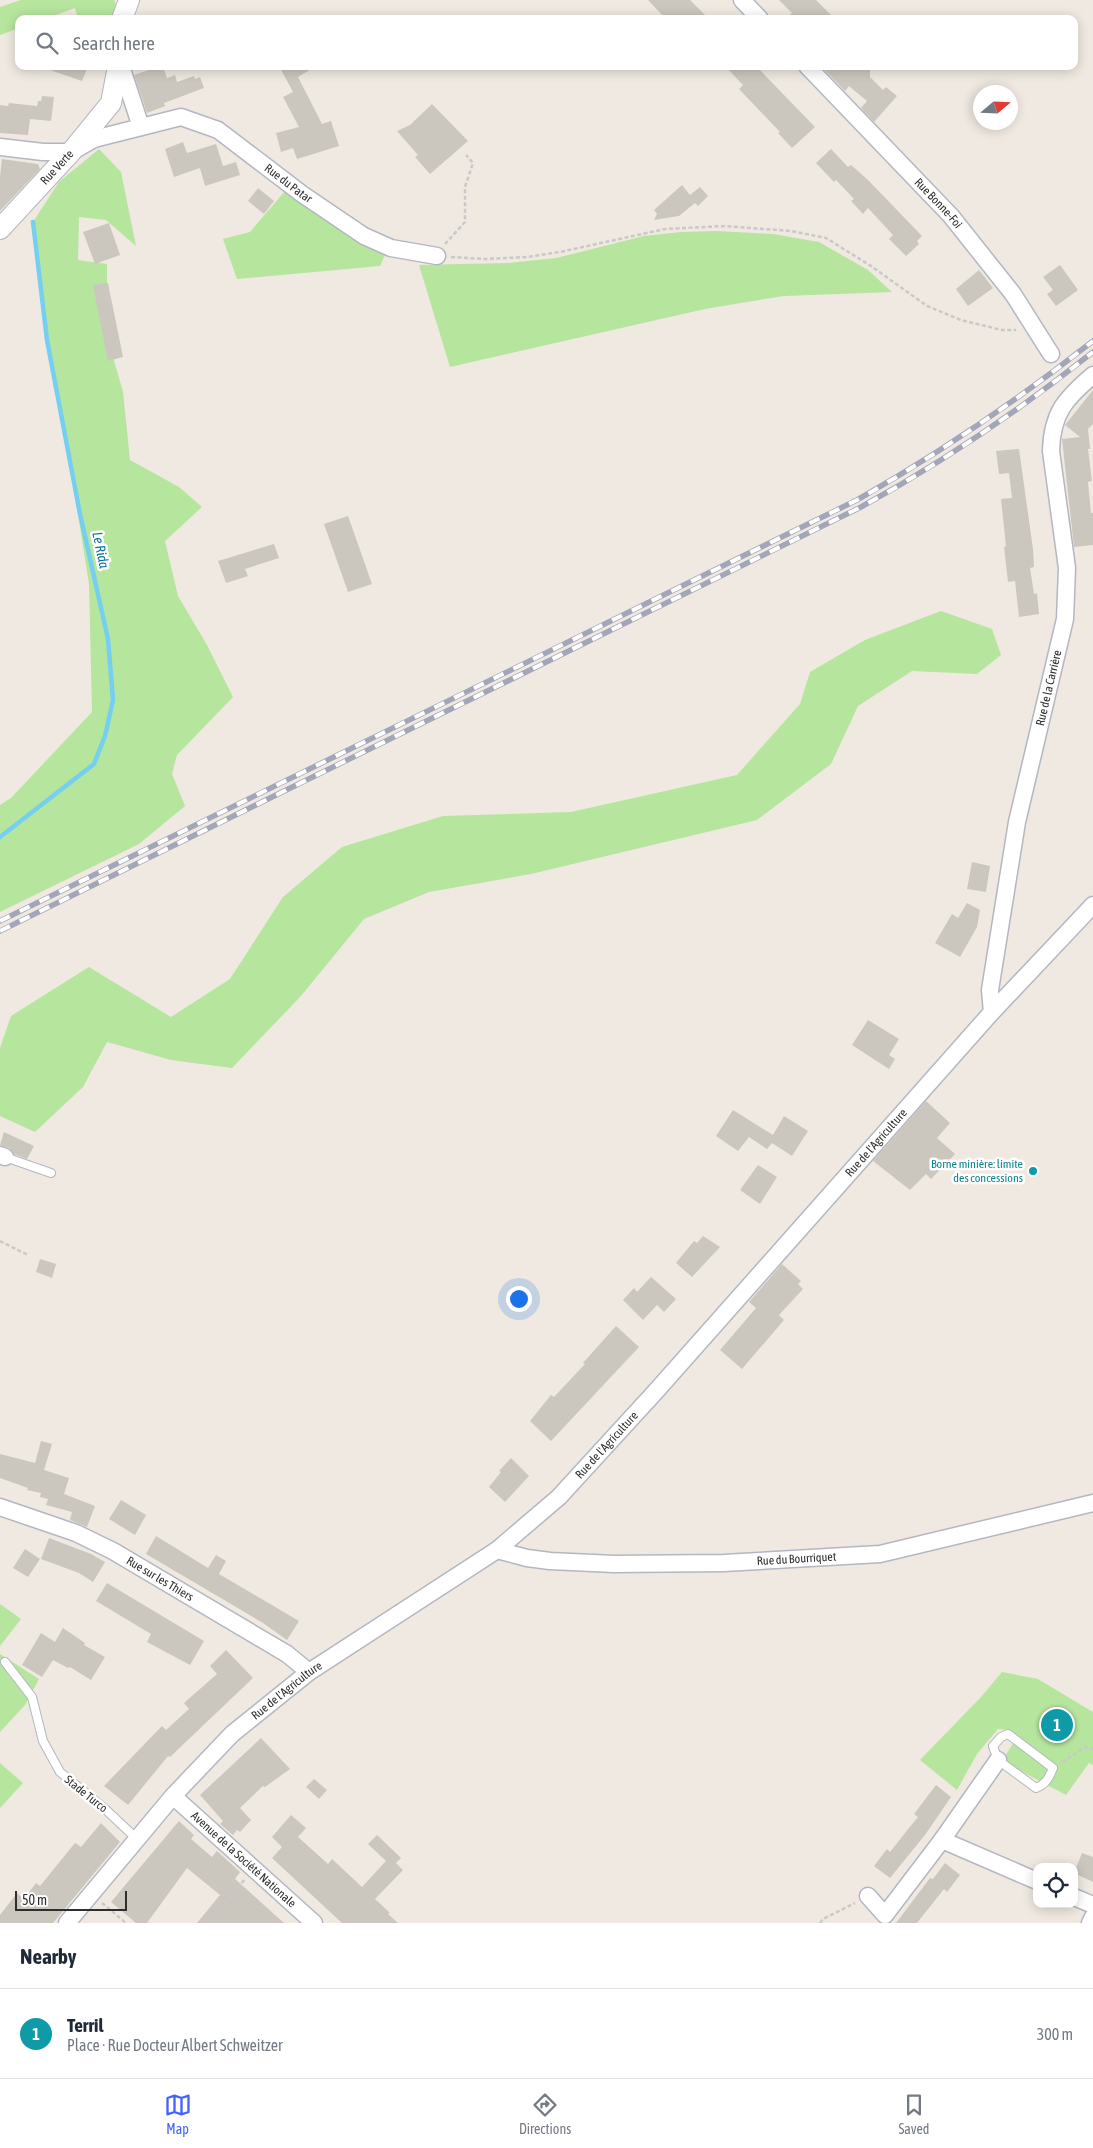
<!DOCTYPE html>
<meta charset="utf-8">
<style>
:root{--surface:#fff;--page:#f2f2f3;--text:#1f2937;--muted:#747a83;--line:#e0e1e3;--accent:#4264fb}
body{margin:0;font-family:"Asap Condensed",sans-serif;background:var(--page);color:var(--text)}
.controls{position:absolute;right:15px;bottom:15px;display:grid;overflow:hidden;border-radius:10px;box-shadow:0 2px 12px #0003}
.controls button{width:45px;height:45px;display:grid;place-items:center;padding:0;border:0;border-bottom:1px solid var(--line);background:var(--surface);color:var(--text);font:25px sans-serif}
.compass{position:absolute;left:973px;top:85px;width:45px;height:45px;border-radius:50%;background:var(--surface);box-shadow:0 2px 12px #0003;rotate:71deg}
.scale{position:absolute;left:15px;bottom:12px;width:112px;box-sizing:border-box;padding-left:5px;border:2px solid #2e2e2e;border-top:0;font-size:14px;line-height:18px;white-space:nowrap;color:#2e2e2e;-webkit-text-stroke:4px #fff;paint-order:stroke}
.you{position:absolute;left:518px;top:1298px;width:18px;height:18px;margin:-12px;border:4px solid #fff;border-radius:50%;background:#1a73e8;box-shadow:0 0 0 8px #1a73e833}
.badge{display:grid;place-items:center;width:32px;height:32px;border-radius:50%;background:var(--accent);color:#fff;font-size:16px;font-weight:700}
.pin{position:absolute;translate:-50% -50%;border:2px solid #fff;box-shadow:0 1px 5px #0006}
.list{margin:0;padding:0;list-style:none}
h2{display:flex;justify-content:space-between;align-items:center;height:65px;margin:0;padding:0 20px;font-size:21px}
h2 small{font-size:16px;font-weight:400;color:var(--muted)}
.list li{display:grid;grid-template-columns:32px 1fr auto;gap:15px;align-items:center;box-sizing:border-box;height:90px;padding:0 20px;border-top:1px solid var(--line)}
.list b{display:block;font-size:19px;white-space:nowrap}
.list p{margin:0;font-size:16px;white-space:nowrap;color:var(--muted)}
.list em{font-size:16px;font-style:normal;color:var(--muted)}
.icon{flex:none;width:28px;height:28px;fill:none;stroke:currentColor;stroke-width:2;stroke-linecap:round;stroke-linejoin:round}
.map{position:relative;flex:none;width:1093px;height:1923px;overflow:hidden}
.search{position:absolute;background:var(--surface);box-shadow:0 2px 12px #0003;left:15px;right:15px;top:15px;height:55px;display:flex;align-items:center;gap:12px;box-sizing:border-box;padding:0 18px;border-radius:10px;color:var(--muted);font-size:19px}
.sheet{height:155px;background:var(--surface)}
nav{display:flex;justify-content:space-around;align-items:center;box-sizing:border-box;height:70px;border-top:1px solid var(--line);background:var(--surface);font-size:14px;color:var(--muted)}
nav a{display:grid;justify-items:center;gap:2px}
nav .on{color:var(--accent)}
.map>svg:first-child{display:block}
</style>
<div class="map">
<svg width="1093" height="1923" viewBox="0 0 1093 1923">
<rect width="100%" height="100%" fill="#efe9e1"/>
<g fill="#b6e59e">
<polygon points="21,0 114,0 117,7 115,19 83,19 77,16 75,8 45,19 19,19 19,28 0,35 0,7"/>
<polygon points="99,149 121,172 136,246 106,220 79,217 78,260 107,264 107,336 123,392 130,460 179,487 202,507 165,541 178,596 207,645 233,697 177,755 172,774 185,806 139,844 0,912 0,805 11,798 92,712 89,584 70,464 47,340 33,222 59,182"/>
<path d="M285,191C318,214 349,236 386,253L380,266L237,279L223,239L250,232Z"/>
<polygon points="716,231 773,234 819,242 868,270 892,292 784,296 705,309 450,367 419,265 507,263 556,258 644,236 681,232"/>
<polygon points="941,611 992,629 1001,655 977,674 912,671 858,706 831,764 757,820 531,874 429,892 364,919 301,996 232,1068 171,1060 107,1042 83,1087 35,1132 0,1116 0,1048 11,1016 89,967 171,1017 230,979 283,897 342,847 443,816 571,812 737,775 800,704 810,672 865,640"/>
<polygon points="0,1604 21,1619 0,1646"/>
<polygon points="0,1654 39,1679 25,1705 0,1732"/>
<polygon points="1002,1672 1038,1679 1093,1712 1093,1765 1089,1763 1066,1795 1002,1761 1017,1737 1010,1730 998,1729 977,1754 957,1790 920,1760 981,1697"/>
<polygon points="0,1763 23,1783 0,1808"/>
</g>
<g fill="none" stroke-linecap="round" stroke-linejoin="round">
<polyline stroke="#75cff0" stroke-width="4.5" points="0,837 94,764 105,736 113,700 108,639 80,514 47,340 33,222"/>
</g>
<g fill="#cbc7bf">
<polygon points="648,0 690,0 709,19 666,19"/>
<polygon points="779,0 816,0 835,19 785,19 792,13"/>
<polygon points="44,66 88,66 82,81 44,68"/>
<polygon points="160,66 163,66 167,78 175,75 177,82 194,76 195,79 200,77 204,88 164,103 165,106 147,113 134,75"/>
<polygon points="279,66 316,66 298,77 322,124 331,121 339,146 297,159 293,148 281,152 276,133 299,127 283,97 293,92"/>
<polygon points="725,66 756,66 815,127 792,148 778,133 780,132 739,89 743,85"/>
<polygon points="821,66 870,66 870,77 883,90 886,87 897,96 874,122 861,108 867,101 849,86 845,91"/>
<polygon points="42,96 54,97 51,121 30,119 28,135 0,133 0,105 8,106 9,103 37,106 38,101 41,101"/>
<polygon points="432,104 468,141 430,174 415,157 418,155 397,131 410,125"/>
<polygon points="183,142 187,153 216,144 223,166 236,162 240,175 205,186 200,168 174,177 165,149"/>
<polygon points="831,149 848,167 851,165 868,180 922,236 917,241 919,244 906,256 889,239 893,235 868,208 863,214 851,201 854,199 836,180 834,182 816,163"/>
<polygon points="2,159 38,164 40,169 0,211 0,177"/>
<polygon points="682,185 690,195 700,187 708,196 698,206 695,203 679,216 654,220 657,214 654,210"/>
<polygon points="258,188 274,201 264,214 248,201"/>
<polygon points="109,223 120,255 95,264 83,232"/>
<polygon points="1060,265 1078,290 1056,306 1047,294 1053,290 1043,277"/>
<polygon points="979,270 993,288 968,306 956,289"/>
<polygon points="108,283 123,357 108,361 93,285"/>
<polygon points="1093,390 1093,424 1088,429 1090,449 1088,449 1092,481 1088,482 1091,513 1093,513 1093,545 1074,547 1062,439 1080,437 1065,425"/>
<polygon points="1019,449 1033,549 1034,567 1030,568 1034,594 1037,593 1039,614 1019,617 1015,581 1008,582 1004,547 1006,546 1001,499 1012,498 1009,473 999,474 996,451"/>
<polygon points="348,516 372,584 348,592 324,524"/>
<polygon points="274,544 279,558 245,569 248,576 226,583 218,561"/>
<polygon points="972,862 990,866 986,892 967,889"/>
<polygon points="967,903 980,910 977,927 960,957 935,943 952,914 958,918"/>
<polygon points="868,1020 899,1039 889,1055 895,1059 889,1069 852,1045"/>
<polygon points="926,1101 950,1123 937,1138 955,1154 931,1179 926,1174 910,1190 873,1161"/>
<polygon points="733,1110 773,1135 784,1116 808,1131 792,1156 772,1143 767,1149 749,1137 738,1151 716,1136"/>
<polygon points="4,1132 34,1146 27,1159 14,1154 9,1148 0,1145"/>
<polygon points="758,1165 777,1177 760,1204 740,1190"/>
<polygon points="703,1236 720,1247 692,1277 676,1263 694,1241 697,1243"/>
<polygon points="40,1259 56,1264 52,1278 36,1272"/>
<polygon points="782,1264 801,1281 798,1284 803,1289 779,1315 784,1320 742,1369 720,1350 756,1308 749,1302"/>
<polygon points="651,1277 676,1299 664,1312 657,1305 643,1320 623,1300 634,1288 637,1292"/>
<polygon points="616,1326 639,1347 551,1441 530,1421 551,1395 554,1397 585,1364 583,1363"/>
<polygon points="41,1441 52,1444 44,1470 69,1478 64,1494 95,1506 87,1527 70,1520 72,1512 46,1505 48,1499 40,1497 41,1493 27,1490 28,1488 0,1478 0,1454 35,1463"/>
<polygon points="511,1458 529,1476 505,1502 489,1487 501,1472 499,1471"/>
<polygon points="121,1500 146,1515 135,1535 109,1519"/>
<polygon points="156,1536 208,1568 216,1555 226,1561 219,1574 299,1621 287,1640 263,1623 146,1554"/>
<polygon points="49,1538 91,1554 105,1562 93,1582 79,1573 41,1559"/>
<polygon points="25,1549 40,1559 28,1577 13,1568"/>
<polygon points="107,1583 204,1641 190,1665 147,1642 151,1634 96,1601"/>
<polygon points="63,1628 85,1643 84,1645 105,1657 91,1680 70,1667 68,1668 53,1660 42,1677 22,1665 41,1633 55,1642"/>
<polygon points="226,1650 253,1678 170,1757 168,1756 128,1805 104,1786 162,1726 166,1730 189,1709 184,1703 217,1674 210,1666"/>
<polygon points="261,1738 290,1769 265,1787 263,1786 240,1808 251,1820 240,1832 237,1830 233,1835 220,1824 223,1821 200,1795"/>
<polygon points="314,1779 327,1790 319,1799 306,1787"/>
<polygon points="936,1785 951,1797 925,1835 890,1878 874,1866 887,1849 890,1852 909,1828 918,1817 914,1814"/>
<polygon points="291,1815 306,1828 298,1837 328,1864 332,1859 362,1887 386,1861 368,1844 377,1835 401,1858 396,1863 403,1870 375,1899 390,1913 388,1914 398,1923 342,1923 272,1858 282,1847 272,1837"/>
<polygon points="179,1821 194,1835 191,1839 212,1857 217,1851 240,1872 235,1879 284,1923 197,1923 220,1895 187,1868 147,1923 136,1923 111,1902"/>
<polygon points="101,1823 120,1842 53,1923 0,1923 0,1915 17,1893 24,1899 36,1883 40,1886 75,1843 81,1847"/>
<polygon points="1082,1853 1093,1857 1093,1882 1074,1873"/>
<polygon points="945,1863 960,1875 947,1892 944,1889 917,1923 896,1923 930,1878 933,1879"/>
</g>
<g fill="none" stroke-linecap="round" stroke-linejoin="round">
<defs>
<g id="service">
<polyline points="5,1157 51,1173"/>
<polyline points="5,1662 32,1697 43,1741 60,1772 104,1808 137,1839"/>
<path d="M1008,1734L1053,1768C1049,1778 1046,1784 1036,1788L998,1760L993,1746L1001,1737Z"/>
</g>
<g id="minor">
<polyline points="742,0 760,19"/>
<polyline points="121,66 141,127"/>
<path id="s1" d="M807,66L951,216L1013,294L1051,354"/>
<path id="s2" d="M0,147L43,152H71L94,139L181,117L218,130L302,194L364,236L391,248L437,256"/>
<path id="s3" d="M992,1012L990,990L1017,822L1065,619L1067,568L1051,451C1052,413 1065,399 1093,375"/>
<polyline points="0,1155 5,1157"/>
<path id="s4" d="M0,1507L76,1533L113,1551L287,1654L309,1672"/>
<path id="s5" d="M497,1550L527,1558L550,1561L614,1564L724,1563L880,1554L1093,1503"/>
<path id="s6" d="M173,1796L314,1923"/>
<polyline points="942,1840 998,1760"/>
<polyline points="868,1896 885,1915 942,1840 1037,1881"/>
<polyline points="1074,1897 1093,1905"/>
<path id="s7" d="M67,1923L173,1796L232,1734L309,1672L497,1550L559,1497L657,1390L992,1012L1093,905"/>
<polyline points="1090,1923 1093,1917"/>
</g>
<g id="tertiary">
<polyline points="122,19 129,0"/>
<path id="s8" d="M0,229L71,152L111,103L118,66"/>
</g>
</defs>
<use href="#service" stroke="#b4b7c1" stroke-width="10"/>
<use href="#minor" stroke="#b4b7c1" stroke-width="19"/>
<use href="#tertiary" stroke="#b4b7c1" stroke-width="22"/>
<g stroke="#c9c9c9" stroke-width="2.5" stroke-dasharray="4 2.5" stroke-linecap="butt">
<polyline points="445,244 465,222 465,187 473,163 466,155"/>
<polyline points="451,257 485,259 527,257 560,252 665,229 725,226 791,231 826,238 871,266 927,306 961,320 1002,330 1016,330"/>
<polyline points="0,1241 28,1255"/>
<polyline points="1062,1762 1086,1747 1093,1749"/>
<polyline points="102,1903 126,1923"/>
<polyline points="208,1923 245,1879"/>
<polyline points="820,1923 823,1919 855,1903"/>
</g>
<use href="#service" stroke="#fff" stroke-width="8"/>
<use href="#minor" stroke="#fff" stroke-width="16"/>
<use href="#tertiary" stroke="#fff" stroke-width="20"/>
<defs>
<g id="rail">
<path d="M0,921L857,500C940,453 1018,400 1093,341"/>
<path d="M0,931L861,507C943,462 1020,410 1093,352"/>
</g>
</defs>
<use href="#rail" stroke="#a3a6b8" stroke-width="5.5"/>
<use href="#rail" stroke="#fff" stroke-width="4" stroke-dasharray="11" stroke-linecap="butt"/>
</g>
<circle fill="#0f9aa8" stroke="#fff" stroke-width="2" cx="1033" cy="1171" r="5"/>
<g text-anchor="middle" stroke-width="5" stroke-linejoin="round" paint-order="stroke">
<g font-size="12" fill="#2e2e2e" stroke="#fff">
<text dy="4" stroke="none"><textPath href="#s8" startOffset="84">Rue Verte</textPath></text>
<text dy="4" stroke="none"><textPath href="#s2" startOffset="315">Rue du Patar</textPath></text>
<text dy="4" stroke="none"><textPath href="#s1" startOffset="190">Rue Bonne-Foi</textPath></text>
<text dy="4" stroke="none"><textPath href="#s3" startOffset="330">Rue de la Carrière</textPath></text>
<text dy="4" stroke="none"><textPath href="#s7" startOffset="1131">Rue de l'Agriculture</textPath></text>
<text dy="4" stroke="none"><textPath href="#s7" startOffset="726">Rue de l'Agriculture</textPath></text>
<text dy="4" stroke="none"><textPath href="#s5" startOffset="301">Rue du Bourriquet</textPath></text>
<text dy="4" stroke="none"><textPath href="#s4" startOffset="176">Rue sur les Thiers</textPath></text>
<text dy="4" stroke="none"><textPath href="#s7" startOffset="321">Rue de l'Agriculture</textPath></text>
<text transform="translate(86 1794) rotate(39)" y="4">Stade Turco</text>
<text dy="4" stroke="none"><textPath href="#s6" startOffset="95">Avenue de la Société Nationale</textPath></text>
</g>
<g font-size="12" fill="#0d838f" stroke="#fff" text-anchor="end">
<text x="1023" y="1168">Borne minière: limite<tspan x="1023" dy="14">des concessions</tspan></text>
</g>
<g font-size="14" font-style="italic" fill="#0d6fa3" stroke="#fff">
<text transform="translate(101 550) rotate(78)" y="5">Le Rida</text>
</g>
</g>
</svg>
<div class="controls">
<button><svg class="icon" aria-label="locate" viewBox="0 0 24 24"><circle cx="12" cy="12" r="6"/><path d="M12 2v4M12 18v4M2 12h4M18 12h4"/></svg></button>
</div>
<svg class="compass" viewBox="-18 -18 36 36"><path d="M0-13l5 13h-10z" fill="#e53935"/><path d="M0 13l5-13h-10z" fill="#747a83"/></svg>
<div class="scale">50 m</div>
<div class="you"></div>
<div class="pin badge" style="left:1057px;top:1725px;background:#0f9aa8">1</div>
<div class="search"><svg class="icon" aria-label="search" viewBox="0 0 24 24"><circle cx="10" cy="10" r="6"/><path d="M15 15l6 6"/></svg>Search here</div>
</div>
<section class="sheet">
<h2>Nearby<small></small></h2>
<ul class="list">
<li><span class="badge" style="background:#0f9aa8">1</span><div><b>Terril</b><p>Place · Rue Docteur Albert Schweitzer</p></div><em>300 m</em></li>
</ul>
</section>
<nav>
<a class="on"><svg class="icon" aria-label="map" viewBox="0 0 24 24"><path d="M3 6l6-2 6 2 6-2v14l-6 2-6-2-6 2zM9 4v14M15 6v14"/></svg>Map</a>
<a><svg class="icon" aria-label="directions" viewBox="0 0 24 24"><path d="M12 3l9 9-9 9-9-9zM9 14v-3h6M13 9l2 2-2 2"/></svg>Directions</a>
<a><svg class="icon" aria-label="saved" viewBox="0 0 24 24"><path d="M7 4h10v16l-5-4-5 4z"/></svg>Saved</a>
</nav>
